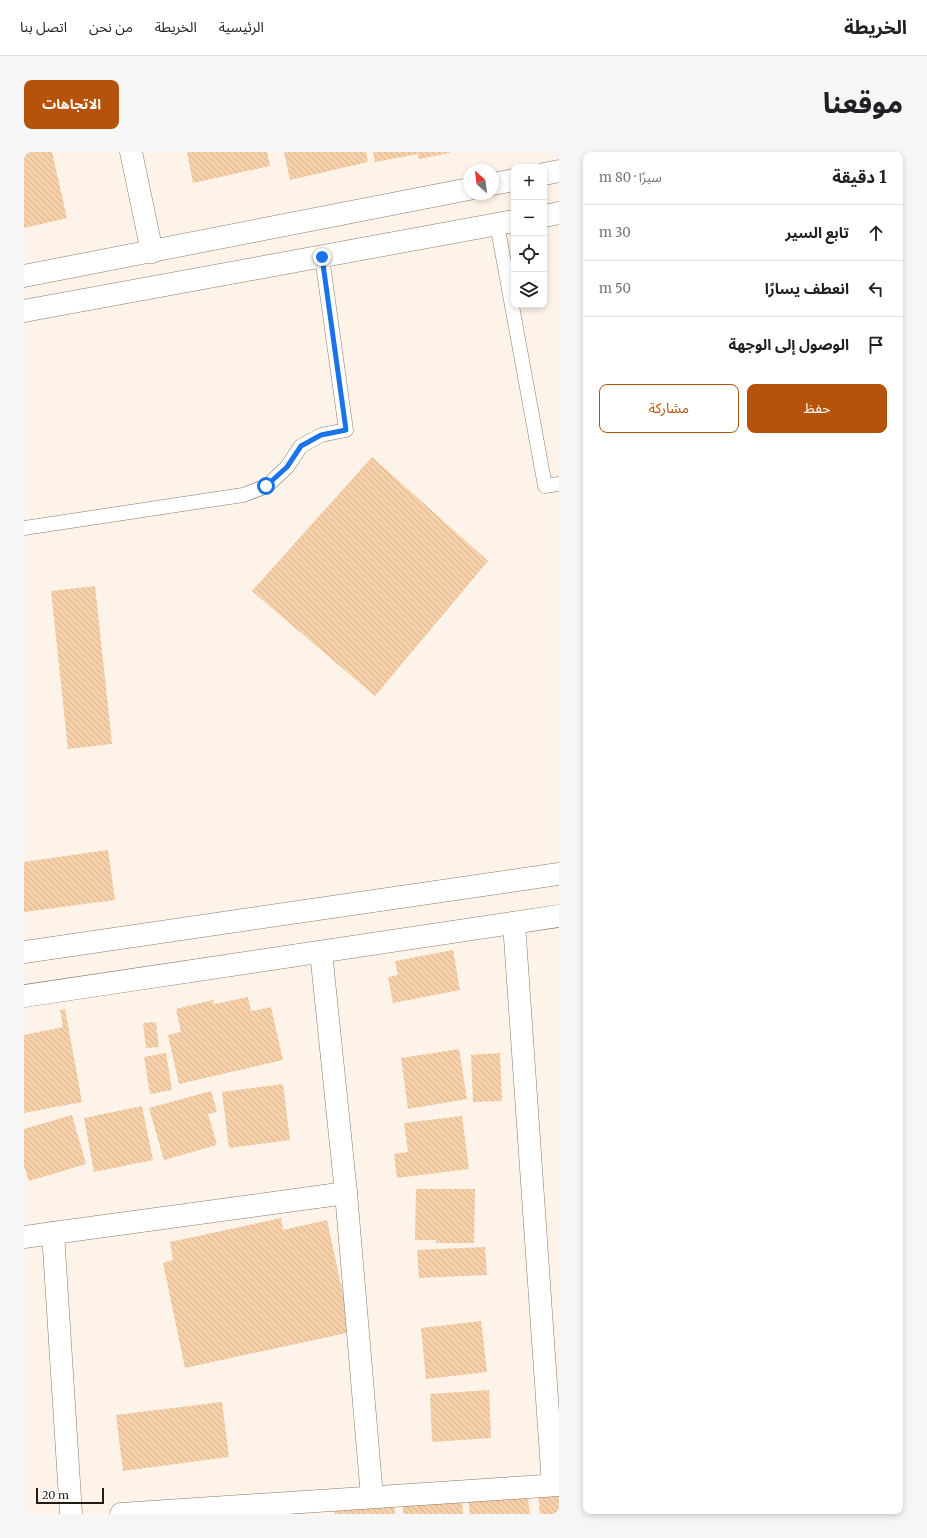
<!DOCTYPE html>
<html lang="ar">
<meta charset="utf-8">
<style>
:root{--surface:#fff;--page:#f6f6f6;--text:#202124;--muted:#757577;--line:#e0e0e0;--accent:#b45309}
body{margin:0;font-family:Merriweather,"Noto Sans Arabic",serif;background:var(--page);color:var(--text);direction:rtl}
.controls{position:absolute;right:12px;top:12px;display:grid;overflow:hidden;border-radius:8px;box-shadow:0 2px 6px #0003}
.controls button{width:36px;height:36px;display:grid;place-items:center;padding:0;border:0;border-bottom:1px solid var(--line);background:var(--surface);color:var(--text);font:20px sans-serif}
.compass{position:absolute;left:439px;top:12px;width:36px;height:36px;border-radius:50%;background:var(--surface);box-shadow:0 2px 6px #0003;rotate:332deg}
.scale{position:absolute;left:12px;bottom:10px;width:68px;box-sizing:border-box;padding-left:4px;border:2px solid #211b14;border-top:0;font-size:11px;line-height:14px;white-space:nowrap;color:#211b14;-webkit-text-stroke:3px #fff;paint-order:stroke}
.stop{position:absolute;width:12px;height:12px;margin:-9px;border:3px solid #1a73e8;border-radius:50%;background:#fff}
.stop.end{background:#1a73e8;border-color:#fff;box-shadow:0 1px 4px #0008}
.list{margin:0;padding:0;list-style:none}
h2{display:flex;justify-content:space-between;align-items:center;height:52px;margin:0;padding:0 16px;font-size:17px}
h2 small{font-size:13px;font-weight:400;color:var(--muted)}
.list li{display:grid;grid-template-columns:26px 1fr auto;gap:12px;align-items:center;box-sizing:border-box;height:56px;padding:0 16px;border-top:1px solid var(--line)}
.list b{display:block;font-size:15px;white-space:nowrap}
.list em{font-size:13px;font-style:normal;color:var(--muted)}
.actions{display:flex;gap:8px;padding:12px 16px}
.actions a{flex:1;padding:9px 0;border:1px solid var(--accent);border-radius:8px;text-align:center;font-size:14px;color:var(--accent)}
.actions .main{background:var(--accent);color:#fff}
.icon{flex:none;width:22px;height:22px;fill:none;stroke:currentColor;stroke-width:2;stroke-linecap:round;stroke-linejoin:round}
.map{position:relative;flex:none;width:535px;height:1362px;overflow:hidden;direction:ltr;border-radius:8px}
header{display:flex;align-items:center;gap:24px;box-sizing:border-box;height:56px;padding:0 20px;background:var(--surface);border-bottom:1px solid var(--line)}
header strong{font-size:19px}
nav{display:flex;gap:22px;margin-inline-start:auto;font-size:14px}
.intro{display:flex;align-items:center;justify-content:space-between;box-sizing:border-box;height:96px;padding:0 24px}
h1{margin:0;font-size:28px}
.button{padding:10px 18px;border-radius:8px;background:var(--accent);color:#fff;font-size:14px;font-weight:700}
main{display:flex;gap:24px;padding:0 24px}
aside{flex:1;background:var(--surface);border-radius:8px;box-shadow:0 2px 6px #0003}
.map>svg:first-child{display:block}
</style>
<header>
<strong>الخريطة</strong>
<nav><a>الرئيسية</a><a>الخريطة</a><a>من نحن</a><a>اتصل بنا</a></nav>
</header>
<div class="intro"><h1>موقعنا</h1><a class="button">الاتجاهات</a></div>
<main>
<aside>
<h2>1 دقيقة<small>سيرًا · 80 m</small></h2>
<ul class="list">
<li><svg class="icon" aria-label="ahead" viewBox="0 0 24 24"><path d="M12 20V5M6 11l6-6 6 6"/></svg><div><b>تابع السير</b></div><em>30 m</em></li>
<li><svg class="icon" aria-label="left" viewBox="0 0 24 24"><path d="M17 20v-9H6M10 6l-5 5 5 5"/></svg><div><b>انعطف يسارًا</b></div><em>50 m</em></li>
<li><svg class="icon" aria-label="arrive" viewBox="0 0 24 24"><path d="M6 21V4h12l-3 4 3 4H6"/></svg><div><b>الوصول إلى الوجهة</b></div></li>
</ul>
<div class="actions"><a class="main">حفظ</a><a>مشاركة</a></div>
</aside>
<div class="map">
<svg width="535" height="1362" viewBox="0 0 535 1362">
<defs>
<pattern id="building-back-hatch" width="6" height="6" patternUnits="userSpaceOnUse"><rect width="6" height="6" fill="#f6d0a8"/><path d="M-1 5l2 2M0 0l6 6M5-1l2 2" fill="none" stroke="#d3b290"/></pattern>
</defs>
<rect width="100%" height="100%" fill="#fef3e8"/>
<g fill="url(#building-back-hatch)">
<polygon points="0,0 28,0 43,66 0,76"/>
<polygon points="163,0 243,0 246,14 169,31"/>
<polygon points="260,0 342,0 344,10 266,28"/>
<polygon points="349,0 426,0 426,1 395,7 394,2 351,10"/>
<polygon points="348,305 464,409 351,544 228,439"/>
<polygon points="71,434 88,592 44,597 27,439"/>
<polygon points="84,698 91,748 0,760 0,710"/>
<polygon points="429,798 436,838 369,851 364,825 374,823 371,809"/>
<polygon points="224,845 227,859 247,855 259,908 155,932 144,883 157,880 152,857 189,848 190,852"/>
<polygon points="41,857 58,950 0,961 0,883 39,875 36,858"/>
<polygon points="132,870 135,895 122,896 119,871"/>
<polygon points="435,897 443,947 384,957 377,906"/>
<polygon points="142,901 148,938 126,942 120,905"/>
<polygon points="476,901 478,949 449,950 447,903"/>
<polygon points="259,932 266,988 205,996 198,940"/>
<polygon points="187,939 193,960 184,962 193,993 140,1008 125,956"/>
<polygon points="118,954 129,1008 70,1020 60,966"/>
<polygon points="48,963 62,1012 5,1029 0,1014 0,977"/>
<polygon points="438,964 445,1017 373,1026 370,1002 384,1000 380,971"/>
<polygon points="392,1037 451,1037 450,1091 412,1091 412,1088 391,1088"/>
<polygon points="257,1066 259,1078 303,1068 327,1180 161,1216 139,1111 149,1108 146,1090"/>
<polygon points="461,1095 463,1123 395,1126 393,1098"/>
<polygon points="457,1169 463,1220 402,1227 397,1176"/>
<polygon points="465,1238 467,1286 408,1290 406,1242"/>
<polygon points="198,1250 205,1305 99,1319 92,1263"/>
<polygon points="535,1340 535,1362 516,1362 514,1342"/>
<polygon points="503,1341 506,1362 446,1362 444,1349"/>
<polygon points="438,1348 439,1362 379,1362 379,1352"/>
<polygon points="370,1351 371,1362 311,1362 310,1357"/>
</g>
<g fill="none" stroke-linecap="round" stroke-linejoin="round">
<defs>
<g id="lane">
<polyline points="473,72 521,334 535,332"/>
<polyline points="0,376 219,343 243,334 263,315 277,294 297,283 322,278 298,105"/>
</g>
<g id="street">
<polyline points="107,0 128,100"/>
<polyline points="520,22 535,19"/>
<polyline points="469,32 490,28"/>
<polyline points="520,64 535,61"/>
<polyline points="0,124 445,37"/>
<polyline points="0,159 490,69"/>
<polyline points="490,771 529,1333"/>
<polyline points="0,800 535,722"/>
<polyline points="0,844 535,764"/>
<polyline points="322,1041 348,1345"/>
<polyline points="0,1085 29,1081"/>
<polyline points="47,1362 29,1081 322,1041 297,800"/>
<polyline points="97,1362 535,1333"/>
</g>
</defs>
<use href="#lane" stroke="#897969" stroke-width="15"/>
<use href="#street" stroke="#897969" stroke-width="23"/>
<use href="#lane" stroke="#fff" stroke-width="14"/>
<use href="#street" stroke="#fff" stroke-width="22"/>
</g>
<g fill="none" stroke-linecap="round" stroke-linejoin="round">
<polyline stroke="#1a73e8" stroke-width="5" points="242,334 263,315 277,294 297,283 322,278 298,105"/>
</g>
</svg>
<div class="controls">
<button>+</button>
<button>−</button>
<button><svg class="icon" aria-label="locate" viewBox="0 0 24 24"><circle cx="12" cy="12" r="6"/><path d="M12 2v4M12 18v4M2 12h4M18 12h4"/></svg></button>
<button><svg class="icon" aria-label="layers" viewBox="0 0 24 24"><path d="M12 4l9 5-9 5-9-5zM3 14l9 5 9-5"/></svg></button>
</div>
<svg class="compass" viewBox="-18 -18 36 36"><path d="M0-13l5 13h-10z" fill="#e53935"/><path d="M0 13l5-13h-10z" fill="#757577"/></svg>
<div class="scale">20 m</div>
<div class="stop" style="left:242px;top:334px"></div>
<div class="stop end" style="left:298px;top:105px"></div>
</div>
</main>
